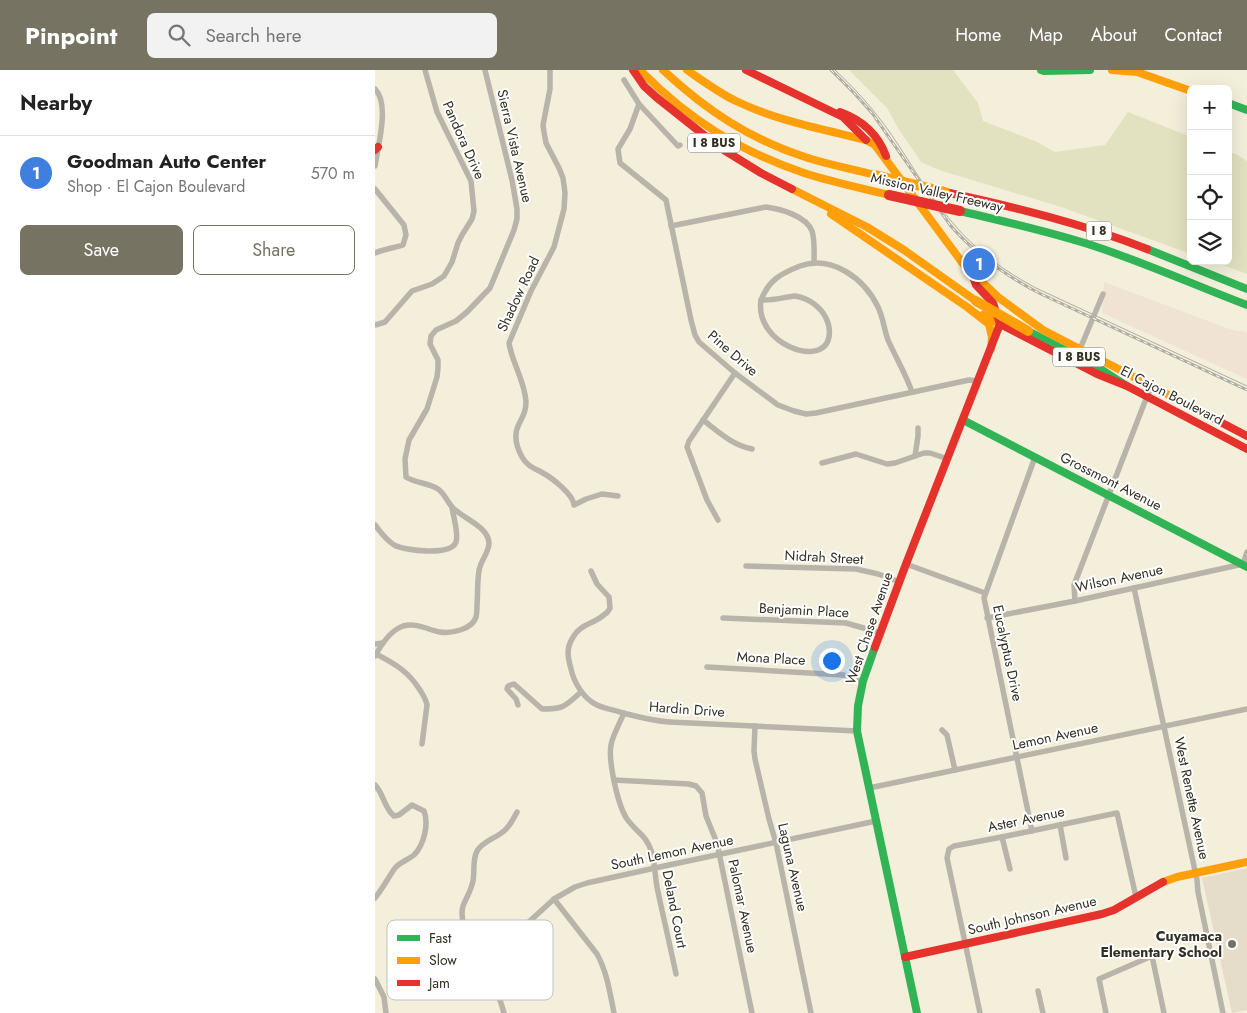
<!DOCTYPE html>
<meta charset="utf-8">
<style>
:root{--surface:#fff;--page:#f2f2f2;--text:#222;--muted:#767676;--line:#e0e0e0;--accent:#767363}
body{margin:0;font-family:Jost,sans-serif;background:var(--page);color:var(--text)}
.controls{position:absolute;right:15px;top:15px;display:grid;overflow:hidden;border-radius:8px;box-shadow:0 5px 20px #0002}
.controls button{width:45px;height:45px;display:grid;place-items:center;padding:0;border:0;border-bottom:1px solid var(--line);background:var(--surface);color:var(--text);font:25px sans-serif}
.you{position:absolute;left:456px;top:590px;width:18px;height:18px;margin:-12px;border:4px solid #fff;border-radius:50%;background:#1a73e8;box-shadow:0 0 0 8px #1a73e833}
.badge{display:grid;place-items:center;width:32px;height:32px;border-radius:50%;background:var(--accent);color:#fff;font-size:16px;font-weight:700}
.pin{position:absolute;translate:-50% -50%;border:2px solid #fff;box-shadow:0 1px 5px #0006}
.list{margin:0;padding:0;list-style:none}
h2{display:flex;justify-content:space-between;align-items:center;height:65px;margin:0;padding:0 20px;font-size:21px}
h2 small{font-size:16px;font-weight:400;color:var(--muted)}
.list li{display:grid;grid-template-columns:32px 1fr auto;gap:15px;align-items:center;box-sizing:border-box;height:75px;padding:0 20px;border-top:1px solid var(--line)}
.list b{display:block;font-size:19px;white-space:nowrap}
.list p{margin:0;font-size:16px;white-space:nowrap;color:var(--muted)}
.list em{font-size:16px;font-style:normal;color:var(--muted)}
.actions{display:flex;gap:10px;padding:15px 20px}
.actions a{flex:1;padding:11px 0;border:1px solid var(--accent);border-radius:8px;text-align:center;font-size:18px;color:var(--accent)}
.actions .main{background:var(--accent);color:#fff}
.icon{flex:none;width:28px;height:28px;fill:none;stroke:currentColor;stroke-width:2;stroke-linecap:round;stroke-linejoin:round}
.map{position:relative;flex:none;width:872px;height:943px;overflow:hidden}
header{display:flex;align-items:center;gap:30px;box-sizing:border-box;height:70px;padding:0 25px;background:var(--accent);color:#fff}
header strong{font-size:24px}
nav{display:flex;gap:28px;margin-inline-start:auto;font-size:18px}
.search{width:350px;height:45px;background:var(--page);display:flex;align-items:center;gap:12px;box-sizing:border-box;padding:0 18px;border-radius:8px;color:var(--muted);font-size:19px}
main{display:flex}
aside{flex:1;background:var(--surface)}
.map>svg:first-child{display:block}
</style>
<header>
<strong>Pinpoint</strong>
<div class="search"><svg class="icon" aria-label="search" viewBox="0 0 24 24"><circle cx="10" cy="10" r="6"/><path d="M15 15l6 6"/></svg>Search here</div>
<nav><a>Home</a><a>Map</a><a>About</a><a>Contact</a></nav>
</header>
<main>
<aside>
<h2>Nearby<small></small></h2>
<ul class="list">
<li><span class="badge" style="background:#3f7fe0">1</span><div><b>Goodman Auto Center</b><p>Shop · El Cajon Boulevard</p></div><em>570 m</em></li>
</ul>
<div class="actions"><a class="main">Save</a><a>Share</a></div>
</aside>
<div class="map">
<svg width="872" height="943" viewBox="0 0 872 943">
<rect width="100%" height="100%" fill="#f3efdb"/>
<polygon fill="#f0e3d4" points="729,212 857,260 872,262 872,309 727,243"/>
<polygon fill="#e5ddc9" points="872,798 872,940 857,943 827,808"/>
<g fill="#e2e2c0">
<polygon points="474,0 578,0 603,33 608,51 662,72 680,82 730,75 753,42 816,67 816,184 686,137 564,100 546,92 523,58 512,38"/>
<polygon points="853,81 863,85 872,91 872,204 836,191 853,191"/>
</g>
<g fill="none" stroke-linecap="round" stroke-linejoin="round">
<g stroke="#b8b4a9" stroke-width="5.5">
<path d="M175,0V19L168,55L169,62L171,73L184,98L188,108L190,123L189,139L179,177L156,221L134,273C137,293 150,311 151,332C151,341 148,346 144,354C138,365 141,376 147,387C152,396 159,398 168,403C177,408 198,424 199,435L211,429L227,424L243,426"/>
<polyline points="249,10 264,34 303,76 305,75"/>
<path d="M0,19C15,34 3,76 0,96"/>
<polyline points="264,34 255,59 243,79 245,93 291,130 316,250 320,265 324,272 360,303 403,335 419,341 431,344 441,343 594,310 603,311"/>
<path d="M0,119L29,155L31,165L28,175C19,178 9,179 0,183"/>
<path d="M296,156L391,137C406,139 431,146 437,161C440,170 439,183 439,193"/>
<path d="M420,226C433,228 445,236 451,248C454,254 455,261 454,267C448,299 379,274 386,230C398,231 409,227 420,226Z"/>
<path d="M386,230C394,210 405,204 425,196C457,185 489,208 503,237C508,247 509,259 513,270C521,288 531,304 537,322"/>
<polyline points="0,255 10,252 37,221 57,214 69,206 77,192 83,173 87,165 97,149 99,141 96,111 62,42 50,0"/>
<polyline points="705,279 728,224"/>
<path d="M328,350C344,362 357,375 377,379"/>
<polyline points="540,386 543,366 543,358"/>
<polyline points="447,393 481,384 512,394 520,393 549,383 555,383 573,389"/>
<polyline points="343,450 332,430 312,377 314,371 360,303"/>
<path d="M0,455C6,463 11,470 19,475C30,481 76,486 81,472C84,464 78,446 77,437"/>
<polyline points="531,494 610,523"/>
<polyline points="371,496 481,499 503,504 525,512"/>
<path d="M216,501L222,514L234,527L235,538C234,540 232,543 230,544C220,554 205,553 197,569C191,579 193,588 196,599C199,613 209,629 222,635C230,639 240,640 248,643C264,647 278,651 294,652L482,661"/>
<polyline points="759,518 822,810 823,822 848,943"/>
<polyline points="700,531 699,515 769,334 777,316"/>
<polyline points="348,548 471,553 506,563"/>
<polyline points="612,548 700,531 868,494 872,482"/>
<polyline points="0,574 8,573"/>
<path d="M1,584C20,594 33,601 45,620C48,625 51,629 52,635L47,674"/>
<path d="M0,586C6,575 16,560 28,556C41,552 53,560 65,562C76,564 98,559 101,547C102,543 102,539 102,535C103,524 102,512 104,501C105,491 114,483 114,473C113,456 87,448 77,437C72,431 69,423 63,419C54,413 40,413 31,407L30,389L34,370L52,339L62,307L63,298V290L55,274L56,266L61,260L81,251L92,242L115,218L139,160L142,149V139L137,110L110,0"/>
<polyline points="332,597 468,605 488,611"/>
<path d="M143,635L141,629L132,619L133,616L139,614L167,639C190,639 190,636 206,622"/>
<path d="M249,643C245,653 238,664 236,675C233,691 243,736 252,749C262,763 271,764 277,783C280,794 280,806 282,817C288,846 295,875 301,904"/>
<polyline points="380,656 379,681 380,689 394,749 401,773 436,943"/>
<polyline points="567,660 572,665 580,700"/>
<polyline points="239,710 314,714 321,716 327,723 331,746 342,773 377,943"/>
<path d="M0,715C9,724 9,738 19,746L24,745L37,735L49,741C54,754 49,775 39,785C33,790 25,792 20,798C13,808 8,818 0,828"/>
<polyline points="494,718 872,639"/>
<polyline points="685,755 691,788"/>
<polyline points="657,761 609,528 660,387"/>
<polyline points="627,767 635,799"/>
<path d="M179,829L222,884C232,902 235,923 239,943"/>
<path d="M121,882C104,872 82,860 88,836C91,828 96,821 98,811C100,801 97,791 102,781C108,771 121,768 129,761C135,756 139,748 142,742"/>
<polyline points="0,909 9,927 11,943"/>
<polyline points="663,921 668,943"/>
<polyline points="129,943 126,933 118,915 116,901 121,882 179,829 200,817 212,813 280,798 501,751"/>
<polyline points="605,943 572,788 574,779 579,776 627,767 742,743 761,827"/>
<polyline points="731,943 724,909 777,886 789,943"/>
</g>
<g stroke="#30b455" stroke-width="8">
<polyline points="666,0 669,1 715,0"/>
<polyline points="853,33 872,40"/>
<path d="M585,141C631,152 677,162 722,177C773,194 822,216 872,235"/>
<polyline points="772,179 872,219"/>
<polyline points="653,261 721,296 752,316"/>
<polyline points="588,350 872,497"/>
<polyline points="500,577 488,611 483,636 482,661 542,943"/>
</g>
<g stroke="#ff9f0a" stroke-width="8">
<path d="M265,0C313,49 364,81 429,103C457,112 486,118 514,125"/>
<path d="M288,0C332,41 376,70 433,88C455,95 478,99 500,105"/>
<path d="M312,0C328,11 344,23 361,31C402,51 447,59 491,70"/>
<polyline points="737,0 762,2 816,21"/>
<polyline points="491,70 500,75 592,199 598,206 606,211 623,227 668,260 811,334"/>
<polyline points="417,119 492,157 529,180 601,231"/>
<polyline points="456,144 592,237 614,254 617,267 616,279"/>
<polyline points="608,245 625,254"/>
<polyline points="788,812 802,807 872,792"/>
</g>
<g stroke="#e5322d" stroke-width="8">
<polyline points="258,0 269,16 281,27 344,77 386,103 417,119"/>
<polyline points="371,0 468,47 491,70"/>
<path d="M465,42C487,50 503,64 511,86"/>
<polyline points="0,80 3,77"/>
<path d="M570,122C639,137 706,153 772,179"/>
<polyline points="625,254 722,304 752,316 872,379"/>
<polyline points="811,334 872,366"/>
<polyline points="500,577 531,494 625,254 618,233 601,215 598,206"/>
<polyline points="530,887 727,844 739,840 788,812"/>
</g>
<path stroke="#afaca0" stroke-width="1" d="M460,0C485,23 506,48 524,76C541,102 557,129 577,152C600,180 629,201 661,218L872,316"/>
<defs>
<path id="rail" d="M456,0L479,23L497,43L575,155C601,185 631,206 666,224L872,320"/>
</defs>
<use href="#rail" stroke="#afaca0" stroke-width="3"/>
<use href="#rail" stroke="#fff" stroke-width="1" stroke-dasharray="4" stroke-linecap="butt"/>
<g stroke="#ff9f0a" stroke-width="10">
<polyline points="500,105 570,122"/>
<polyline points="601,231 653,261"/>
</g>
<polyline stroke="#e5322d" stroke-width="10" points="514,125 585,141"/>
</g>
<circle fill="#767363" stroke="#fff" stroke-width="2" cx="857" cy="874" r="5"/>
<g text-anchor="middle" stroke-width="4" stroke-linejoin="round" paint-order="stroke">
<g fill="#fff" stroke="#706e64" stroke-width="1">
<rect x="313" y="63.5" width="52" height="19" rx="4"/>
<rect x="711.5" y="151.5" width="25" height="19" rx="4"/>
<rect x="678" y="277.5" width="52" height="19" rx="4"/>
</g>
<g font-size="12" font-weight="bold" fill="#333022">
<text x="339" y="77">I 8 BUS</text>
<text x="724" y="165">I 8</text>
<text x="704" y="291">I 8 BUS</text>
</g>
<g font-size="14" fill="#333022" stroke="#fff">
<text transform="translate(89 70) rotate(66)" y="5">Pandora Drive</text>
<text transform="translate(140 76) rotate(77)" y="5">Sierra Vista Avenue</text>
<text transform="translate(562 122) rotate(13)" y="5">Mission Valley Freeway</text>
<text transform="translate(143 224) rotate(-65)" y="5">Shadow Road</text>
<text transform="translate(358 283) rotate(41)" y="5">Pine Drive</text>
<text transform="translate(797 325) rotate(27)" y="5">El Cajon Boulevard</text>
<text transform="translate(736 411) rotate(27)" y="5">Grossmont Avenue</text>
<text transform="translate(449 487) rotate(3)" y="5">Nidrah Street</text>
<text transform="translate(744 508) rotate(-12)" y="5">Wilson Avenue</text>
<text transform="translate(429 540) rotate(3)" y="5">Benjamin Place</text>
<text transform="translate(494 558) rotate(-71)" y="5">West Chase Avenue</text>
<text transform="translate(633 583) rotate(78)" y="5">Eucalyptus Drive</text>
<text transform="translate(396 588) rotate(3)" y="5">Mona Place</text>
<text transform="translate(312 639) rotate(4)" y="5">Hardin Drive</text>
<text transform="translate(680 666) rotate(-12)" y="5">Lemon Avenue</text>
<text transform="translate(817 728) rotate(78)" y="5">West Renette Avenue</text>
<text transform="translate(651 749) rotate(-12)" y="5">Aster Avenue</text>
<text transform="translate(297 782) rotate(-12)" y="5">South Lemon Avenue</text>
<text transform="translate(418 797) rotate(77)" y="5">Laguna Avenue</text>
<text transform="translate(368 836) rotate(78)" y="5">Palomar Avenue</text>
<text transform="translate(300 839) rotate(79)" y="5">Deland Court</text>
<text transform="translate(657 845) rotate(-13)" y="5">South Johnson Avenue</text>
</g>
<g font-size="14" font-weight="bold" fill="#333022" stroke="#fff" text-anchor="end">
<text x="847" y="871">Cuyamaca<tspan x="847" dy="16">Elementary School</tspan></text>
</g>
</g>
<rect x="12" y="850" width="166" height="80" rx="8" fill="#fff" stroke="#c2c1bd" stroke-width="1"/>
<rect x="22" y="865" width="23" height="6" fill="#30b455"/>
<rect x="22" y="887" width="23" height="7" fill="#ff9f0a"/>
<rect x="22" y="910" width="23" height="6" fill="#e5322d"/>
<g font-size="14" fill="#333022">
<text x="54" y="873">Fast</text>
<text x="54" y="895">Slow</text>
<text x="54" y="918">Jam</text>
</g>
</svg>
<div class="controls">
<button>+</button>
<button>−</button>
<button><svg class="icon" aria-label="locate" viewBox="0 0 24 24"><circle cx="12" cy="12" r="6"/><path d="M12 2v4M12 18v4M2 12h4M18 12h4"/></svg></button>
<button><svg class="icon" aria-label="layers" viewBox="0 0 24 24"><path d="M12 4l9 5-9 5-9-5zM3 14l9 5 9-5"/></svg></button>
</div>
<div class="you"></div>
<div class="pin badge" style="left:604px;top:194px;background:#3f7fe0">1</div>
</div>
</main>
